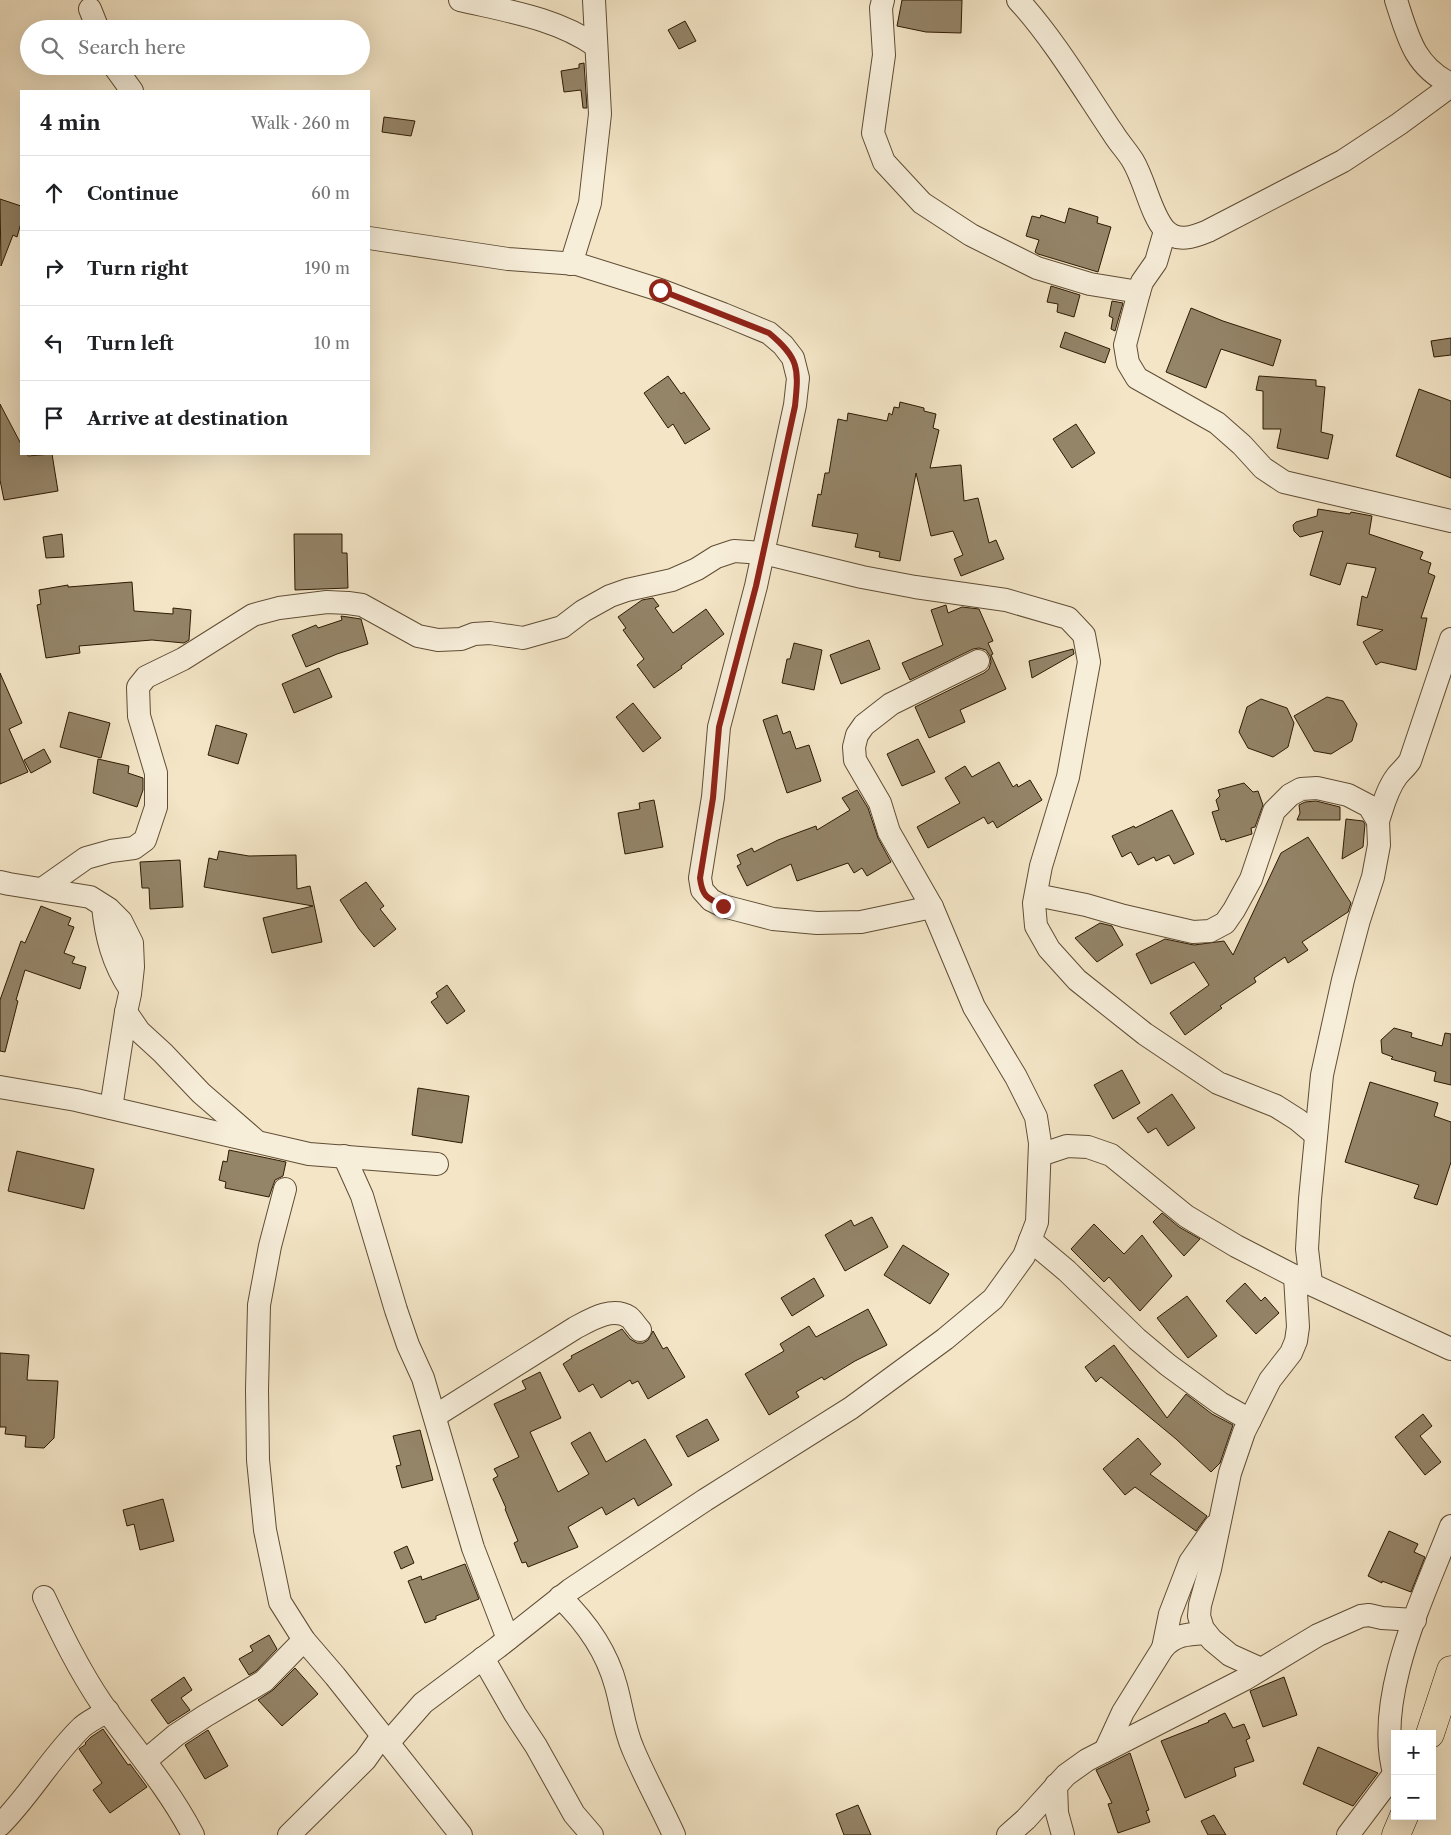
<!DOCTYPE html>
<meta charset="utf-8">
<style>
:root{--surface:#fff;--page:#f6f6f6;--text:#202124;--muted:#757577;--line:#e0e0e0}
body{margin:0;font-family:"Libre Caslon Text",serif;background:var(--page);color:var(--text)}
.controls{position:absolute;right:15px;bottom:15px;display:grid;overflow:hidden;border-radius:0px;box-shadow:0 5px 20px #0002}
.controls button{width:45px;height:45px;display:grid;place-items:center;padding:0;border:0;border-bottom:1px solid var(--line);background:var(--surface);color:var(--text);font:25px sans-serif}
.stop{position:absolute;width:15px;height:15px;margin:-11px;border:4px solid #8f2418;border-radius:50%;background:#fff}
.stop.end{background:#8f2418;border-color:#fff;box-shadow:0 1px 5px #0008}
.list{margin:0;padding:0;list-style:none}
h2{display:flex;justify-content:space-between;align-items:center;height:65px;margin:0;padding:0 20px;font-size:21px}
h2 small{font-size:16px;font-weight:400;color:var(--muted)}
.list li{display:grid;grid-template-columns:32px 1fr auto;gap:15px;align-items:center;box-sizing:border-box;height:75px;padding:0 20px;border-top:1px solid var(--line)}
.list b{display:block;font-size:19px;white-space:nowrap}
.list em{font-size:16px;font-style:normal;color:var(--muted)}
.icon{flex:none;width:28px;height:28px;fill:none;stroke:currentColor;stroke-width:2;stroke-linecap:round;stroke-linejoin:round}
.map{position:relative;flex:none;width:1451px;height:1835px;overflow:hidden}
.search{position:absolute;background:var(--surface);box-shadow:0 5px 20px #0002;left:20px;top:20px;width:350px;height:55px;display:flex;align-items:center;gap:12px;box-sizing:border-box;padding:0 18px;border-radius:28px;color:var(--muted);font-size:19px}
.panel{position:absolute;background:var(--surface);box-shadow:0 5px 20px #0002;left:20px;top:90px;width:350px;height:365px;border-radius:0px}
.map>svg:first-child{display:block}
</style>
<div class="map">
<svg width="1451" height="1835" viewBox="0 0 1451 1835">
<rect width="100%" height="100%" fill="#f3e5c6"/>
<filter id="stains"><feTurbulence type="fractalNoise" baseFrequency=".004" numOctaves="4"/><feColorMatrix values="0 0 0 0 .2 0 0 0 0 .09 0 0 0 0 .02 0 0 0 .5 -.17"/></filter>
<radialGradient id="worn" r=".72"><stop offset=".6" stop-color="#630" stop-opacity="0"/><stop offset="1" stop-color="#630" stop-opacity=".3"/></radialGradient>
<g fill="#948468" stroke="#2e1a03">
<polygon points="902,0 962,0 961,33 926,32 897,26"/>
<polygon points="685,21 696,41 679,49 668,30"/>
<polygon points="584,63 587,108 583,108 581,90 564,92 561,71 579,68 579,64"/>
<polygon points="384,117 415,121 411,136 382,132"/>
<polygon points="0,199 21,206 21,223 17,237 13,235 1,266"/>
<polygon points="1069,208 1098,217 1097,223 1111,227 1098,272 1038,254 1035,252 1039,240 1026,236 1032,216 1040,218 1041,215 1065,223"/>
<polygon points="1051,286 1080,295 1074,317 1057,312 1058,304 1047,302"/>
<polygon points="1112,301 1123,303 1115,331 1111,329 1113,318 1109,316"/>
<polygon points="1191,308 1223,321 1281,340 1273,366 1221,349 1206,388 1166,372"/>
<polygon points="1065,332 1110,349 1105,363 1060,347"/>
<polygon points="1451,338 1451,355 1434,357 1431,341"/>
<polygon points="668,376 681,394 684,392 710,429 685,444 673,424 668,428 644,393"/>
<polygon points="1259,376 1316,380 1316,386 1325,387 1321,432 1333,435 1328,459 1277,448 1281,429 1263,429 1263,391 1256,390"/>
<polygon points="1419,389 1451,401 1451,478 1396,456"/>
<polygon points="900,402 924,408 924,411 936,414 933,428 939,430 930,468 961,465 964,501 978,498 989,543 996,540 1004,559 961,576 954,559 963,555 953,531 931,536 916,473 900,561 879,557 880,552 855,547 858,534 812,526 818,494 821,495 825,473 829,473 838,419 847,421 848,413 887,421 889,413 892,415 894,407 899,408"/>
<polygon points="0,404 21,444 21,454 27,454 28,456 52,454 58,491 4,500 0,480"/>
<polygon points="1076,424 1095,453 1072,468 1053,439"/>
<polygon points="1318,509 1350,514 1351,512 1372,516 1369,534 1423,552 1420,559 1431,563 1428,573 1435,576 1421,618 1427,618 1416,670 1381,662 1376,665 1363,642 1383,630 1357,625 1362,596 1367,598 1376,568 1347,563 1340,585 1310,575 1323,531 1300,537 1294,531 1293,525 1296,522 1317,516"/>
<polygon points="62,534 64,557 46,558 43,537"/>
<polygon points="294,534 342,534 342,553 347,553 348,588 295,590"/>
<polygon points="132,582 134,611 173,614 173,608 191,610 189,640 184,643 152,640 79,646 80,653 46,658 37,605 41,604 39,590 68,585 68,587"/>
<polygon points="653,598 659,606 655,608 673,633 706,609 724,634 681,666 682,668 654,688 637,665 644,659 623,630 626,628 618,617 642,600"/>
<polygon points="946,605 948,613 962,607 979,609 993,641 988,643 993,654 991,655 1006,689 960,710 965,722 929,738 915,707 984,673 989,669 991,662 990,656 986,650 979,648 973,649 910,680 902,663 943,645 931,610"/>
<polygon points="341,616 361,619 368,644 337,654 306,667 292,635 316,625 318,628 342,620"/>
<polygon points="869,640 880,669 841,684 830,655"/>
<polygon points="794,643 822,650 814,690 782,683 787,659 790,659"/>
<polygon points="1073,649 1074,654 1032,678 1029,661"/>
<polygon points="319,668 332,697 294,713 282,684"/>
<polygon points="0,673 22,723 9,729 28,772 0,784"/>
<polygon points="1327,697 1343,701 1357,724 1352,741 1331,754 1314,751 1294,716"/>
<polygon points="1261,699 1287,708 1294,723 1288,747 1273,757 1248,748 1239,732 1247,707"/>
<polygon points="633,703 661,738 643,752 616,717"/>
<polygon points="69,712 110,723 101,758 60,747"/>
<polygon points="777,715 783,734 790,731 796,749 809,745 821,781 787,793 763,720"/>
<polygon points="216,725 247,734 238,764 208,755"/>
<polygon points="918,739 935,772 902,786 887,754"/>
<polygon points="44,749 51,762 31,773 24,760"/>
<polygon points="98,759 129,766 128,773 143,778 143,790 137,807 93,793"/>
<polygon points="999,762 1013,787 1017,784 1018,787 1030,780 1042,800 997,828 993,821 988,824 984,817 928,848 917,827 960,803 945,778 965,766 972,777"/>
<polygon points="1244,783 1253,792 1258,791 1263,805 1255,827 1251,828 1252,834 1226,842 1225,839 1221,840 1212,812 1219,810 1216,800 1220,796 1218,790"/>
<polygon points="857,790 868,808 878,838 891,862 867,876 862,868 854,873 848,863 797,881 791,864 747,886 737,866 741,864 737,855 752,848 754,852 778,840 816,826 817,830 850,810 842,798"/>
<polygon points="654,800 663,847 625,854 618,813 640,809 639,803"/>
<polygon points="1316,801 1340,807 1340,820 1297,820 1300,813 1299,805 1305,802"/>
<polygon points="1172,810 1194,854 1174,864 1169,855 1156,861 1154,857 1138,865 1131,852 1122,857 1112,836 1134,826 1135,828"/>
<polygon points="1346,819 1363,821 1365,824 1363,847 1342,859"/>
<polygon points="1308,837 1351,903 1348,912 1302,942 1308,950 1288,963 1285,957 1254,978 1256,982 1220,1006 1222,1008 1185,1035 1170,1013 1209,985 1194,962 1151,984 1136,954 1165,939 1194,945 1224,941 1233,955 1281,853"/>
<polygon points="219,851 249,856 296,855 297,889 310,886 322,942 272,953 263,918 313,906 204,887 209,858 217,860"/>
<polygon points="180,860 183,907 150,909 149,888 142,888 140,862"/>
<polygon points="366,882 384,906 380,909 396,929 374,947 359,929 340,900"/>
<polygon points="41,906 71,918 68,925 74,927 64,953 75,957 72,963 86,967 80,989 25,970 16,1000 18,1001 5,1052 0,1051 0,1000 21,941 25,943"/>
<polygon points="1100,923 1112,926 1123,945 1097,962 1075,938"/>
<polygon points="447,985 465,1011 447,1024 431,1002 438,997 436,993"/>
<polygon points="1394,1028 1412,1033 1411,1037 1442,1046 1445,1033 1451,1034 1451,1085 1434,1081 1436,1072 1391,1059 1393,1057 1382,1053 1381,1040"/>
<polygon points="1122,1070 1140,1103 1113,1119 1094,1085"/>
<polygon points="1370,1082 1438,1103 1434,1116 1451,1122 1451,1162 1437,1205 1414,1198 1419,1185 1345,1162"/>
<polygon points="418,1088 469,1096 462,1143 412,1135"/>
<polygon points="1172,1094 1195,1128 1168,1146 1156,1128 1148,1133 1137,1118"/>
<polygon points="229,1150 286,1162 283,1176 275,1180 269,1197 225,1188 226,1182 219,1180 223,1161 227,1162"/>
<polygon points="17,1151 94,1169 84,1209 8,1191"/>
<polygon points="1162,1213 1179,1227 1200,1239 1184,1256 1153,1222"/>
<polygon points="872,1217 888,1247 845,1271 825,1235 851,1220 854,1226"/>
<polygon points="1094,1224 1124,1254 1142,1235 1172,1276 1140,1311 1109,1277 1104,1282 1071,1249"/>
<polygon points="903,1245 949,1274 930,1304 884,1275"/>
<polygon points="814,1278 824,1296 792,1316 781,1298"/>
<polygon points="1245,1283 1261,1301 1265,1297 1279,1313 1256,1334 1226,1301"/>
<polygon points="1187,1296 1217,1336 1188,1358 1157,1318"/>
<polygon points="868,1309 887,1345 855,1361 824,1380 822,1377 796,1392 799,1397 769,1415 745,1374 784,1351 780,1344 809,1326 816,1337"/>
<polygon points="622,1329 630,1339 637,1343 643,1343 648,1340 653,1331 663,1349 667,1347 685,1377 648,1399 638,1381 632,1384 630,1380 601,1398 593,1384 579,1392 563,1364 572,1358 571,1356"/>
<polygon points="1114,1345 1167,1418 1186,1394 1212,1414 1233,1425 1220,1463 1211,1472 1176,1439 1101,1377 1096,1382 1085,1367"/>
<polygon points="0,1353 29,1355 27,1380 58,1381 54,1438 44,1448 25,1447 26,1436 5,1434 6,1427 0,1427"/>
<polygon points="540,1372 561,1418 530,1432 558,1492 589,1474 571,1443 590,1432 606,1462 645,1439 672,1485 638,1506 634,1498 606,1515 602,1507 568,1527 578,1547 528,1567 526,1562 522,1563 514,1543 518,1541 505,1509 506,1508 493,1479 498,1476 494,1469 519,1457 494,1404 526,1389 522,1381"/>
<polygon points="1423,1414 1432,1426 1420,1436 1441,1462 1425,1475 1395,1437"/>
<polygon points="707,1419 719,1440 688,1457 676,1436"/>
<polygon points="420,1430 433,1480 402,1488 396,1466 401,1465 393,1436"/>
<polygon points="1138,1438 1161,1464 1150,1474 1207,1516 1196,1531 1135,1487 1125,1495 1103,1469"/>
<polygon points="163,1499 174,1541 140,1550 134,1524 127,1526 123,1510"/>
<polygon points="1389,1531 1418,1544 1414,1552 1425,1557 1411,1592 1382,1581 1382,1583 1368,1576"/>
<polygon points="407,1546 414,1563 401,1569 394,1552"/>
<polygon points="465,1564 479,1599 436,1616 436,1619 425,1623 408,1581 421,1576 422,1580"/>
<polygon points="269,1635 277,1649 256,1671 249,1675 239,1659 253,1651 250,1646"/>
<polygon points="295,1668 318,1694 282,1726 258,1700 273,1690"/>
<polygon points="184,1677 192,1690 181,1698 190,1710 168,1724 151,1700"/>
<polygon points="1284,1677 1297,1715 1263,1727 1250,1691"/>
<polygon points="1225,1713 1233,1728 1244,1724 1250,1738 1246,1740 1254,1761 1234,1768 1236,1776 1185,1798 1161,1741 1209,1722 1208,1721"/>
<polygon points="103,1729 128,1765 130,1764 147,1787 110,1813 93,1790 102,1783 79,1749 86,1744 85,1743 91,1737"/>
<polygon points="208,1730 228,1766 205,1779 185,1745"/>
<polygon points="1318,1747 1378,1773 1353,1806 1303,1784"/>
<polygon points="1130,1753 1149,1810 1146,1811 1150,1822 1118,1833 1108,1804 1112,1803 1096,1770"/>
<polygon points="858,1805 871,1835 844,1835 836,1814"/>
<polygon points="1214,1815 1226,1835 1208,1835 1201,1821"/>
</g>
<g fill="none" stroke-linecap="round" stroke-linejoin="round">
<defs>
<g id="minor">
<path d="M460,0C507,11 556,18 596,46"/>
<polyline points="883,0 881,8 884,55 873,133 884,162 922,203 971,235 1037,268 1090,284 1139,292"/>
<path d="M1018,0C1053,38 1084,90 1113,133C1119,143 1127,151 1133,161C1145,181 1151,215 1165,230C1177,243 1194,237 1208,231L1343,161L1399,124L1451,86"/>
<path d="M1396,0C1408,37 1414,66 1451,84"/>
<polyline points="90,9 98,29"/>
<polyline points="114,66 132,91"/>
<polyline points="1165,231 1156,262 1142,282 1139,292 1125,345 1128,363 1137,378 1217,423 1242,445 1263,468 1284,482 1451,521"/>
<polyline points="369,238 508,259 577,264 660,290 723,314 769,333 783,345 793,358 798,378 795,405 756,586 719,727 713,797 700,878 702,890 711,900 723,906 773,919 817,923 861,922 932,907"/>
<polyline points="571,264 590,203 600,114 594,0"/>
<path d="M1378,821C1383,806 1387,789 1397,776C1401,771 1406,767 1410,761L1451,639"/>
<polyline points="0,882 9,884 90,897 109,909 121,921 132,943 133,967 130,994 126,1012 111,1108"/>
<polyline points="42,889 86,858 111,851 134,848 145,840 156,807 156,773 139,716 138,687 146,677 183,659 253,615 279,608 327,602 348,603 362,605 418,636 438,640 461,639 474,634 490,633 523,638 562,627 583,611 610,596 627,590 672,580 697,569 716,557 734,551 763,553 862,577 915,587 1006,600 1068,618 1084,635 1089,662 1068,777 1041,866 1034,903 1036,926 1049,949 1077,980 1145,1034 1218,1083 1276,1106 1298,1120 1316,1135"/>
<polyline points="1036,895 1086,905 1124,916 1193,932 1210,931 1225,923 1234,910 1251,879 1274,811 1290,795 1301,789 1317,788 1348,795 1369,806 1378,821 1379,845 1373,877 1359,920 1343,980 1322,1075 1310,1199 1307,1249 1311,1283"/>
<path d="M103,906C106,937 113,963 130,989"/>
<polyline points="126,1012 139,1031 163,1053 201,1093 254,1139"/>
<polyline points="0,1087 76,1100 309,1154 437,1164"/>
<polyline points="1040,1155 1067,1146 1088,1147 1111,1155 1186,1216 1236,1246 1302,1280 1451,1349"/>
<polyline points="344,1156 362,1196 396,1310 408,1345 423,1378 473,1548 508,1639"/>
<polyline points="285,1189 270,1246 259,1305 257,1390 258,1460 265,1530 280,1602 304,1640 335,1676 461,1835"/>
<polyline points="1030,1240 1067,1271 1137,1339 1168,1365 1220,1403 1250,1420"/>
<path d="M435,1416L575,1328C590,1320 612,1306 629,1317C633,1320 636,1326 640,1330"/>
<path d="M44,1597C61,1633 79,1670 102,1704C133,1747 168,1787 193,1835"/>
<path d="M560,1597C586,1622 607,1652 616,1686C622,1707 624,1729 633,1749C645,1778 661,1806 674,1835"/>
<polyline points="1163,1648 1170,1614 1190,1562 1215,1526"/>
<polyline points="483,1658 515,1714 536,1746 574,1814 592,1835"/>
<polyline points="1261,1669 1230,1655 1212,1640 1203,1629 1199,1616 1200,1605 1210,1569 1230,1473 1244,1432 1270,1380 1291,1353 1296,1341 1298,1327 1295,1276"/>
<polyline points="388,1743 423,1703 498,1647 570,1590 705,1500 851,1408 945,1339 993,1299 1024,1256 1037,1222 1040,1143 1036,1117 1016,1077 974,1007 932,907 889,832 880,803 855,760 854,747 857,735 864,725 891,704 978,661"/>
<path d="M1105,1751L1123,1712L1163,1648C1175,1634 1189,1634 1206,1633"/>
<polyline points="145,1761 176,1735 205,1716 264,1681 304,1640"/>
<path d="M1395,1776C1372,1700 1424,1596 1451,1526"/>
<polyline points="1056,1785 1057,1813 1063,1835"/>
<path d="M0,1825C30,1795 51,1757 82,1727C89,1721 99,1716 108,1711"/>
<polyline points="289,1835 365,1760 382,1736"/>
<polyline points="1008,1835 1026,1819 1066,1775 1087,1760 1245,1679 1318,1635 1361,1616 1369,1615 1382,1618 1415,1620"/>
<polyline points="1348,1835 1394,1774"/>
</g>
<g id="major">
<polyline points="1430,1734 1451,1670"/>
<polyline points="1396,1835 1404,1816"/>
</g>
</defs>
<use href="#minor" stroke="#5f4d34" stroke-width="24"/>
<use href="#major" stroke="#2e1a03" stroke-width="29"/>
<use href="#minor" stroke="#f7eeda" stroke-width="22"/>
<use href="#major" stroke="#f3e5c6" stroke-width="28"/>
</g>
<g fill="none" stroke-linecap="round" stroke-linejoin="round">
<path stroke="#8f2418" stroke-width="6" d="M660,290L769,333C799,358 799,368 795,406L756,586L719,727L713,798L700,878C702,896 707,898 723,906"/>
</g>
<rect width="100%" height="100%" filter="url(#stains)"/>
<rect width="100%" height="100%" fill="url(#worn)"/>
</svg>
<div class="controls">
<button>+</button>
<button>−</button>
</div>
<div class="stop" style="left:660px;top:290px"></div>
<div class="stop end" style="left:723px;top:906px"></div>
<div class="search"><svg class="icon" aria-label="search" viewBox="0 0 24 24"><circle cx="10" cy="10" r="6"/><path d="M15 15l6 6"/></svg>Search here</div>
<section class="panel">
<h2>4 min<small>Walk · 260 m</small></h2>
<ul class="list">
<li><svg class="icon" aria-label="ahead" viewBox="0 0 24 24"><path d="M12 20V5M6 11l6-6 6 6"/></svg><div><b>Continue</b></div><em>60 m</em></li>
<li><svg class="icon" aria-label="right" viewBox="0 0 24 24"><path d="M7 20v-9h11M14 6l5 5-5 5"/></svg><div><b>Turn right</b></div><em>190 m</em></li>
<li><svg class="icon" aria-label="left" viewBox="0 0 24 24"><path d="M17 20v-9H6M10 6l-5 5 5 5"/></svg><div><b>Turn left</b></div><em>10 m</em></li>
<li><svg class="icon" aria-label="arrive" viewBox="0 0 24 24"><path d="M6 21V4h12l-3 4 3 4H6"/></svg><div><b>Arrive at destination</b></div></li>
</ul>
</section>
</div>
